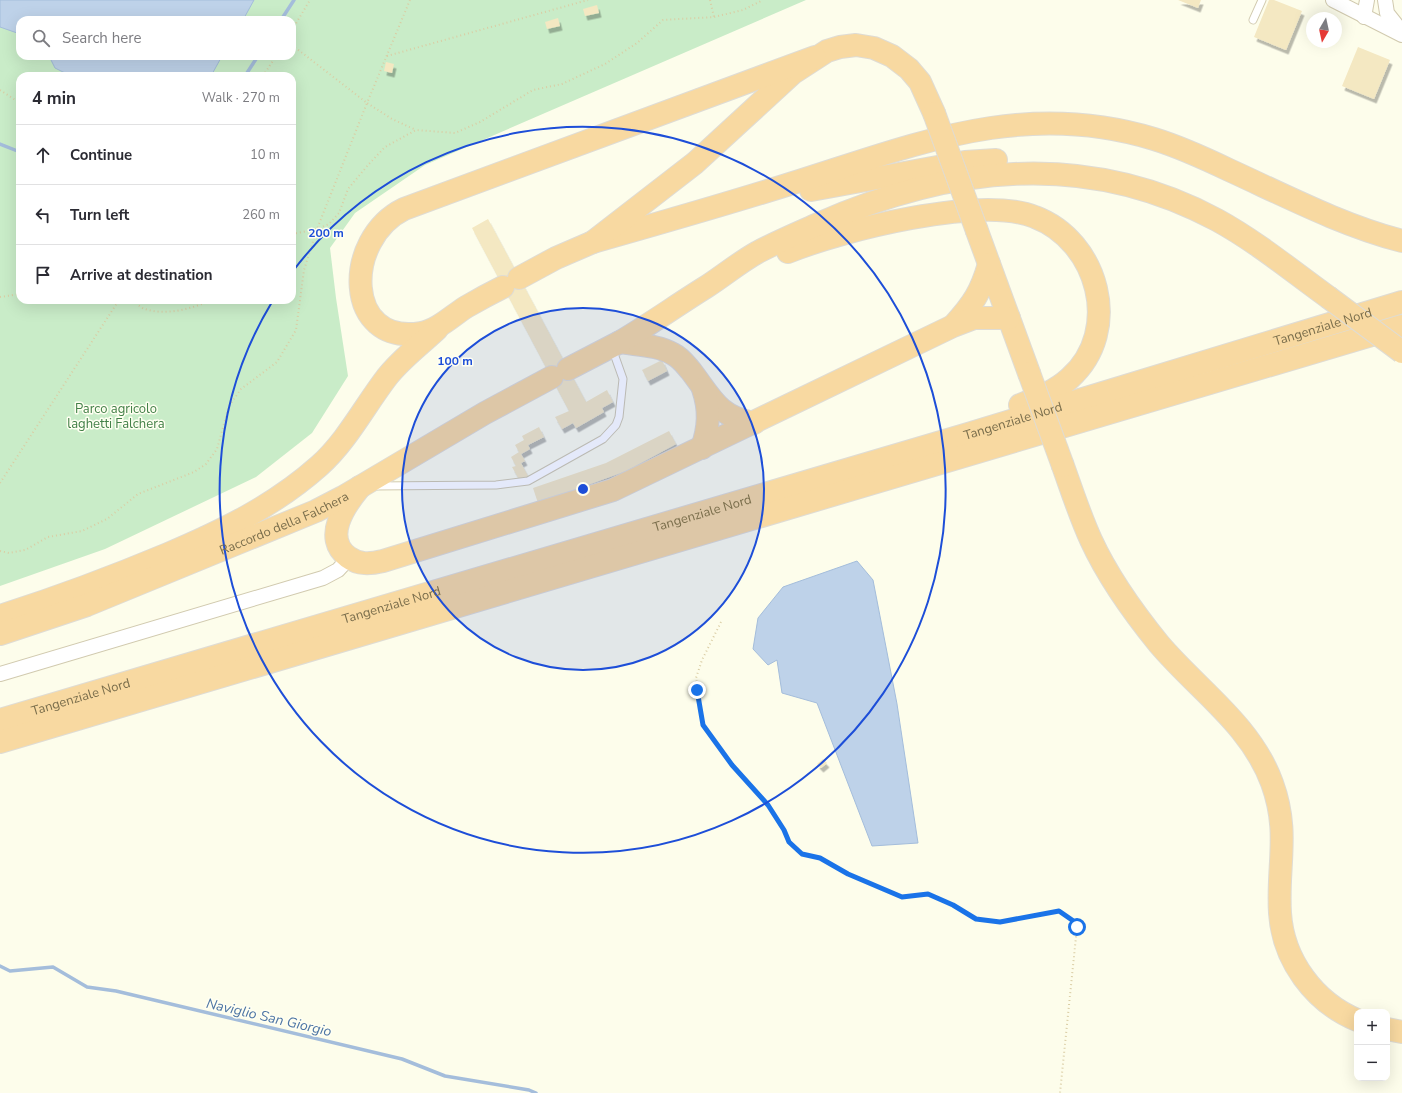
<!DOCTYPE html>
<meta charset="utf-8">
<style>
:root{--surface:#fff;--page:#f7f7f7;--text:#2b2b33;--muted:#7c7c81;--line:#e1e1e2}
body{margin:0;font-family:"Nunito Sans",sans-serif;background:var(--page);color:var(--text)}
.controls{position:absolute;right:12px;bottom:12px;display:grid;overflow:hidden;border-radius:8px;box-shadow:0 4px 16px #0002}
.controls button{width:36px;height:36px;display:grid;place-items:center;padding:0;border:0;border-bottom:1px solid var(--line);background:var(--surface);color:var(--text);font:20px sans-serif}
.compass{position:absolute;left:1306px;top:12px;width:36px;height:36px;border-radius:50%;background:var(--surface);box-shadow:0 4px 16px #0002;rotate:189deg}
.stop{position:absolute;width:12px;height:12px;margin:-9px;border:3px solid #1a73e8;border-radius:50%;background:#fff}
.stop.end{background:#1a73e8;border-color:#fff;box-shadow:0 1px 4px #0008}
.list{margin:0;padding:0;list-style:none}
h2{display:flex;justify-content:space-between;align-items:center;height:52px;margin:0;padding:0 16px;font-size:17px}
h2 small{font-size:13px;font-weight:400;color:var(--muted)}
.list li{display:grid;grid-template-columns:26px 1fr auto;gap:12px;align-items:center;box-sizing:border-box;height:60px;padding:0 16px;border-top:1px solid var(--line)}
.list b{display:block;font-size:15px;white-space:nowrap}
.list em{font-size:13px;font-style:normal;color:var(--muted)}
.icon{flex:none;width:22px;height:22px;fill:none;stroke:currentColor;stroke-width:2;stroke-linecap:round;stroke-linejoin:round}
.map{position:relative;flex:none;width:1402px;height:1093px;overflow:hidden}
.search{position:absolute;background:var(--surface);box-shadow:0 4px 16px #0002;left:16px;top:16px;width:280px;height:44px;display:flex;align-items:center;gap:10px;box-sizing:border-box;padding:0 14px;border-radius:12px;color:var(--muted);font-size:15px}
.panel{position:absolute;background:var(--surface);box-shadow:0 4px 16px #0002;left:16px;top:72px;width:280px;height:232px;border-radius:12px}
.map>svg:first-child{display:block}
</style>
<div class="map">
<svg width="1402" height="1093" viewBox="0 0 1402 1093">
<defs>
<filter id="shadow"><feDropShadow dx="2.5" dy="4.5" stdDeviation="0" flood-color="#0004"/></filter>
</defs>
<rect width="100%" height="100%" fill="#fdfdeb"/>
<path fill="#c9ecc8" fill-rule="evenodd" d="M0,0H806L425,165L355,213L330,248L336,298L348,376L312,433L256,477L105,549L0,586ZM20,20H292V56H20ZM20,76H292V300H20Z"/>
<g fill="#bed2e9" stroke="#a4bddb">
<polygon points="0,0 254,0 243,20 20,20 20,34 0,27"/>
<polygon points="49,56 222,56 211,76 71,76 55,68"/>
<polygon points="857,561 873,580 897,704 918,843 872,846 817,703 782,693 777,660 768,665 753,649 758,618 783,587"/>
</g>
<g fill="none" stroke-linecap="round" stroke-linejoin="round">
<g stroke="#a4bddb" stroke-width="3.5">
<polyline points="281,20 294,0"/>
<polyline points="245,76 258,56"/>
<polyline points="0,144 20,152"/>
<polyline points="0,966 10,971 53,967 87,987 116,991 402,1059 445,1076 529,1090 536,1093"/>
</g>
</g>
<g fill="#f4e8c2" filter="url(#shadow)">
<polygon points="1178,0 1201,0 1198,8"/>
<polygon points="1269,0 1274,0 1302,11 1286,50 1254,37"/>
<polygon points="597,5 599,13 585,16 583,9"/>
<polygon points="558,18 560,26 547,29 545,22"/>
<polygon points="1358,47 1390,60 1374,99 1342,86"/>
<polygon points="386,62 394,64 392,73 384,71"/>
<polygon points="488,219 586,402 607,390 613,402 602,408 604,412 576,428 573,423 562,429 555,417 569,411 472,228"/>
<polygon points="662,360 667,371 648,381 642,370"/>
<polygon points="539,427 544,437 528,445 530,449 521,454 525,461 521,463 528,476 520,481 512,467 516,466 511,457 519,452 515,445 524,440 522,436"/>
<polygon points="669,431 676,444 626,471 538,503 533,488 606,463"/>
<polygon points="823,759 827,763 821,768 817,764"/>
</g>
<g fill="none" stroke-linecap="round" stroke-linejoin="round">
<defs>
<g id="service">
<polyline points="1253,20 1262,0"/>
<polyline points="374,486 496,485 528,481 603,439 616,425 619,417 623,379 612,348"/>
</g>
<g id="minor">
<polyline points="1333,0 1402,35"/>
<polyline points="1385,0 1387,13 1402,32"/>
<polyline points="1364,17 1367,0"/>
<polyline points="0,674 323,578 338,570 349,558"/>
</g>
<g id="motorway">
<polyline points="811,190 965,162 996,160"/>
<polyline points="977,231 1029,373"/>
<path d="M593,242C660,223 727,204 793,183C917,144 1023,99 1154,139C1180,147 1204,158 1229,170C1286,196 1341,225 1402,241"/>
<path d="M788,252C842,230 981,195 1035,217C1098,241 1123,330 1070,378C1056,391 1038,398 1020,405"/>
<polyline points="519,278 556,258 593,242 695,163 793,73 827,51 840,47 856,45 874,48 892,56 909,69 920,82 934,113"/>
<path d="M503,287C491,293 478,300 466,307C452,316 438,330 421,333C344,346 343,239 404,209L815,57"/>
<path d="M954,325C973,304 981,292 989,264"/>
<path d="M620,342C637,345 658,345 673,354C681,358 685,364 691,371C711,397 718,417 754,423"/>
<path d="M568,369C585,360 603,351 620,342C649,325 677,305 706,287C723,276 740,262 758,252C777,242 796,234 816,225C948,166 1085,149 1217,220C1257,242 1292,271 1328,297"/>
<path d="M702,448C709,427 710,410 703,389"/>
<path d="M1063,466C1072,491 1080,516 1091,540C1108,577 1133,612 1159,644C1198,690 1251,725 1272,783C1290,832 1277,865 1280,913C1283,960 1314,1002 1357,1020"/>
<path d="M360,487C345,505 322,538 348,557C359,565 370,564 383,561L613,490L953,326L974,318H1009"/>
<path d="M0,616C57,598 113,577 168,554C222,531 274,506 319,466C347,441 364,407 387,377C401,359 420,345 437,329"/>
<path id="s1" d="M0,634L87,605L316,511L343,497L485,413L552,377"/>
<path id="s2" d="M0,720L968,434L1402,302"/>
<polyline points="0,742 1402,326"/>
<polyline points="1387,1029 1402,1032"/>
</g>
</defs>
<use href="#service" stroke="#d1caaf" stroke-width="9"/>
<use href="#minor" stroke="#d1caaf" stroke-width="16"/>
<use href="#motorway" stroke="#dfdcd4" stroke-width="24"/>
<g stroke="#dacda4" stroke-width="2" stroke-dasharray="1 3" stroke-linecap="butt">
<polyline points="410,0 367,103 392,119 416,130"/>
<polyline points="710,0 714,17"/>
<polyline points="292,30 310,0"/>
<polyline points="387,56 588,0"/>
<polyline points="263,76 276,56"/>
<polyline points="0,90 20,103"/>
<polyline points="292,234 317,229 329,224 339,213 348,189 368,165 385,147 416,130 455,133 480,122 533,90 562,84 605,64 637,43 663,20 714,17 743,10 763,0"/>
<polyline points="0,297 20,294"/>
<path d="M133,300C136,303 141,308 145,309C165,316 192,309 211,300"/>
<polyline points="0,483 119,300"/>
<polyline points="0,551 9,553 25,550 48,537 82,531 107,519 138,494 194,472 206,464 217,449 229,406 241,389 277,362 296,330 304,270 317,229 367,103 292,45"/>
<polyline points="721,622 702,660 696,678 703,725 732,765 768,805 784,830 789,842 801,853 820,859 847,874 902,897 928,894 953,905 976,919 1000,922 1059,911 1072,920 1077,927 1060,1093"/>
</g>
<use href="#service" stroke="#fff" stroke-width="7"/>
<use href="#minor" stroke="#fff" stroke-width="14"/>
<use href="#motorway" stroke="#f8d9a1" stroke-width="22"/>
<defs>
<g id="motorway-bridge">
<polyline points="934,113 977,231"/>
<polyline points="1328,297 1402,352"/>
<polyline points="1029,373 1063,466"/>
</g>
</defs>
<use href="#motorway-bridge" stroke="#dfdcd4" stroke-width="24" stroke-linecap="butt"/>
<use href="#motorway-bridge" stroke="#f8d9a1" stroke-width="22"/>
</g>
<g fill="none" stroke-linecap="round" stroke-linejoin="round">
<polyline stroke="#1a73e8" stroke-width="5" points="697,690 703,725 732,765 768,805 784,830 789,842 802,854 820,858 848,874 902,897 928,894 953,905 976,919 1000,922 1059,911 1072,920 1077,927"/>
</g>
<circle cx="583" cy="489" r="181" fill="#1d4ed8" fill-opacity=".12"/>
<g fill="none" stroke="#1d4ed8" stroke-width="2">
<circle cx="583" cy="489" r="181"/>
<path d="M293 271A363 363 0 1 1 272 302"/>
</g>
<g text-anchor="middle" stroke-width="3" stroke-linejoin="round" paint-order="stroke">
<g font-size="13" fill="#7a6e4c" stroke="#fffff2">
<text dy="5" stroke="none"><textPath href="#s2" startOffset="1380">Tangenziale Nord</textPath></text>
<text dy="5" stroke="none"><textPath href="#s2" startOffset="1056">Tangenziale Nord</textPath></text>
<text dy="5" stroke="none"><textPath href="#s2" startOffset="732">Tangenziale Nord</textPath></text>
<text dy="5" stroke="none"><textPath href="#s1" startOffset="305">Raccordo della Falchera</textPath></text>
<text dy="5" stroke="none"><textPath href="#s2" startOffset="408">Tangenziale Nord</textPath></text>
<text dy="5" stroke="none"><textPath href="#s2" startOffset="84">Tangenziale Nord</textPath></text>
</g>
<g font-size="13" fill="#438148" stroke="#fffff2">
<text x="116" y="413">Parco agricolo<tspan x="116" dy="15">laghetti Falchera</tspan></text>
</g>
<g font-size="14" font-style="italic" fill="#4d75a4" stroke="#fffff2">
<text transform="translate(269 1017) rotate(13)" y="5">Naviglio San Giorgio</text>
</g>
</g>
<circle cx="583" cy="489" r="6" fill="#1d4ed8" stroke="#fffff2" stroke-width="2"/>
<g font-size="12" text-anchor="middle" font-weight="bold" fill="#1d4ed8" stroke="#fffff2" stroke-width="3" stroke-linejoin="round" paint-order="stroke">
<text x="326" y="237">200 m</text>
<text x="455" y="365">100 m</text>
</g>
</svg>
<div class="controls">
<button>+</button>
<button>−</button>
</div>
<svg class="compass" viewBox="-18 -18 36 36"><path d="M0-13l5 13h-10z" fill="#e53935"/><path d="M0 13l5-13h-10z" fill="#7c7c81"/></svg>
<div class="stop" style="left:1077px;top:927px"></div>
<div class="stop end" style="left:697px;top:690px"></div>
<div class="search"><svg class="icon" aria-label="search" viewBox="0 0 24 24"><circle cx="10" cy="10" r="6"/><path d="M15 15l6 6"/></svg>Search here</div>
<section class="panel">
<h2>4 min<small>Walk · 270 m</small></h2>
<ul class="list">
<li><svg class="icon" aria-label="ahead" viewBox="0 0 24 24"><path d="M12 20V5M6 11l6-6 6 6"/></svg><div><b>Continue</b></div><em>10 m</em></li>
<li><svg class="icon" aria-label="left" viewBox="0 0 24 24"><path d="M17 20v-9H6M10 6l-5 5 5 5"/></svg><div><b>Turn left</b></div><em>260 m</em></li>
<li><svg class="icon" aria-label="arrive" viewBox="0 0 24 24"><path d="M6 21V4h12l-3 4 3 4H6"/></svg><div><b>Arrive at destination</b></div></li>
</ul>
</section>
</div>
